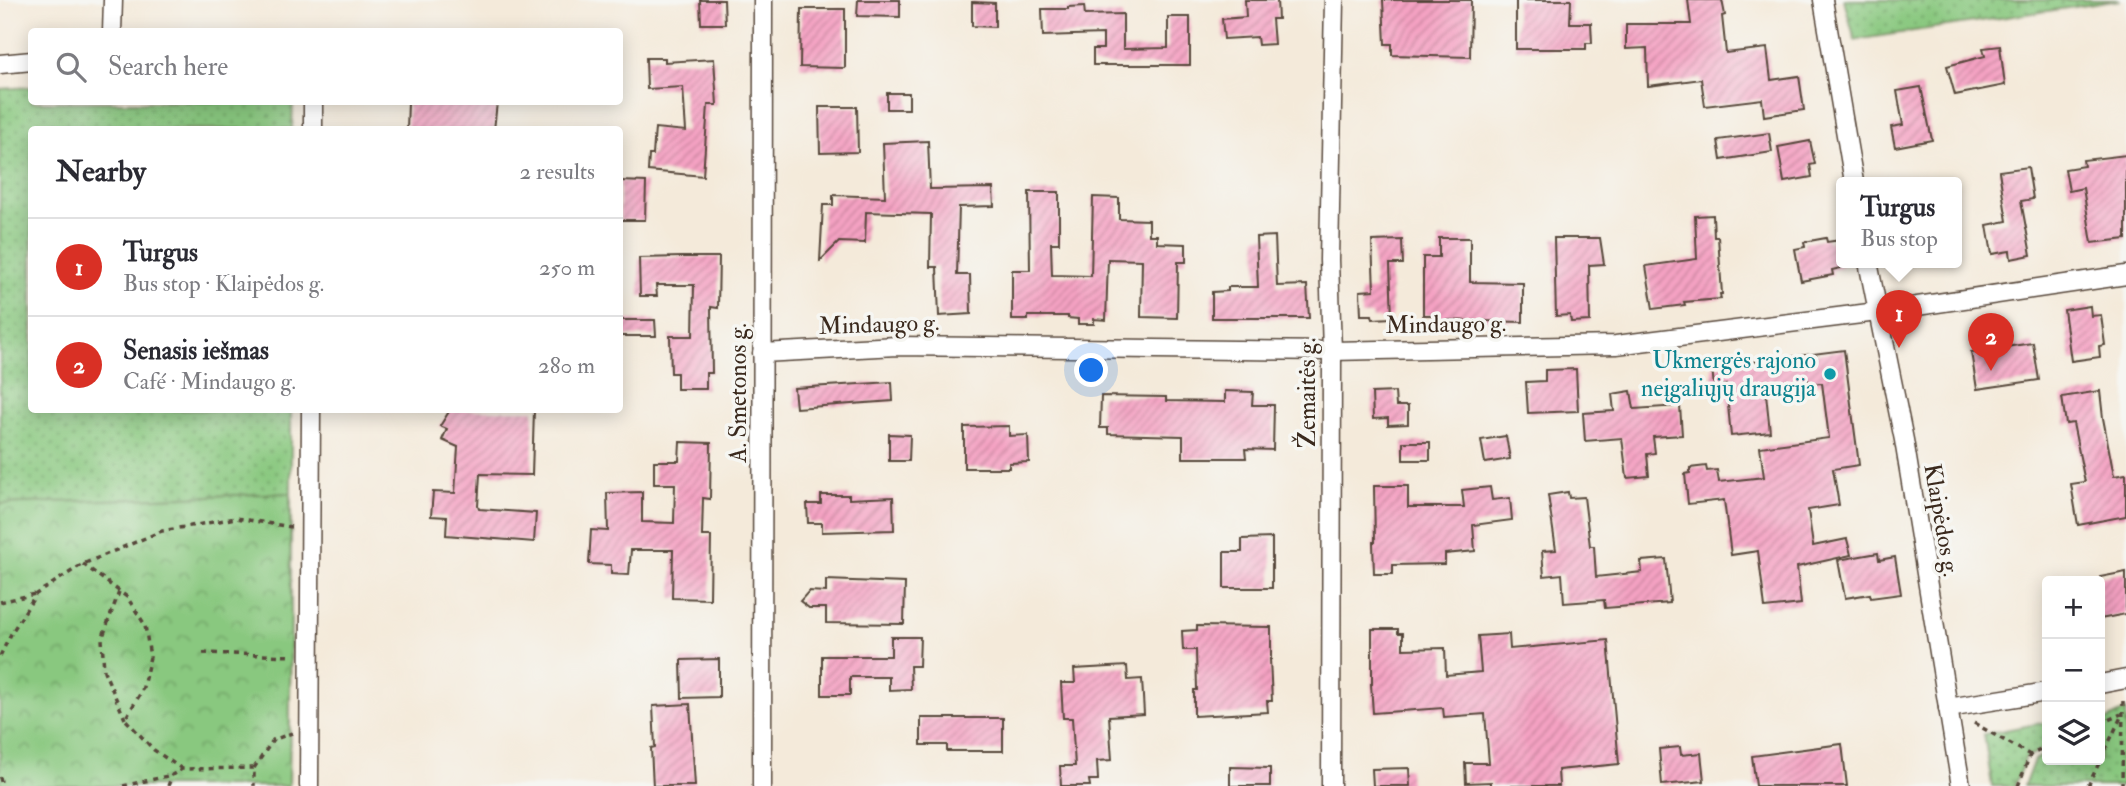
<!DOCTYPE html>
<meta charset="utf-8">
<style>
:root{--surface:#fff;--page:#f7f7f7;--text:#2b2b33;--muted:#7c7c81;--line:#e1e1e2;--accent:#d93025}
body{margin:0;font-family:"IM FELL Double Pica",serif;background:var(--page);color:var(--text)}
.controls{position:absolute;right:21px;bottom:21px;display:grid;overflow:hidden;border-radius:7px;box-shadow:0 4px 18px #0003}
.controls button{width:63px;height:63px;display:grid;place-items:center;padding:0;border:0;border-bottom:2px solid var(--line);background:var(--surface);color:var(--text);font:35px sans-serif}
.you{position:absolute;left:1092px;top:371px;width:24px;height:24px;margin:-18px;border:5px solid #fff;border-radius:50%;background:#1a73e8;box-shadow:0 0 0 10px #1a73e833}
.badge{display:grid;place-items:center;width:46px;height:46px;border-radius:50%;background:var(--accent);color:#fff;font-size:23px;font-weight:700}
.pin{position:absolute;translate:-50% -58px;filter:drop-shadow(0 2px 4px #0008)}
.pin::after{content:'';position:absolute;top:37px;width:24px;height:21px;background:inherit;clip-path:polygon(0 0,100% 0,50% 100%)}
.popup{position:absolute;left:1836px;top:177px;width:126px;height:91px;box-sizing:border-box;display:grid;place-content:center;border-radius:7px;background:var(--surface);filter:drop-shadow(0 2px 5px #0005);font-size:23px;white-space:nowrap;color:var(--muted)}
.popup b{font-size:26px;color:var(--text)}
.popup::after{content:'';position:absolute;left:50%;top:100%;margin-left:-14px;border:14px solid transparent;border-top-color:var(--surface)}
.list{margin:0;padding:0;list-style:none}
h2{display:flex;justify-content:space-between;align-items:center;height:91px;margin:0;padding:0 28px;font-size:30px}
h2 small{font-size:23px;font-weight:400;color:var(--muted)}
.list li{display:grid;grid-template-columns:46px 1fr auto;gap:21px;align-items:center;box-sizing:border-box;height:98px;padding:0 28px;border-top:2px solid var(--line)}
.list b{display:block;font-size:26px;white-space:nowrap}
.list p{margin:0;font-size:23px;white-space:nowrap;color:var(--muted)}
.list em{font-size:23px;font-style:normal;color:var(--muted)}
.icon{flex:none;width:38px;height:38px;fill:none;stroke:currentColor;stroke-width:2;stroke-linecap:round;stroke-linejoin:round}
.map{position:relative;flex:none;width:2126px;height:786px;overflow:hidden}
.search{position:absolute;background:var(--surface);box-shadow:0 4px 18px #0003;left:28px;top:28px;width:595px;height:77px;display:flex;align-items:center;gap:18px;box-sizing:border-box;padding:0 24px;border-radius:7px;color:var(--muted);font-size:26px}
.panel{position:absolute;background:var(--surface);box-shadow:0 4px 18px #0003;left:28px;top:126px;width:595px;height:287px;border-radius:7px}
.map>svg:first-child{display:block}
</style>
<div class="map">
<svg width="2126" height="786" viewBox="0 0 2126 786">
<defs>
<pattern id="grass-dots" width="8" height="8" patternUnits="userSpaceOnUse" patternTransform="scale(1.75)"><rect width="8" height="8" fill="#89c87f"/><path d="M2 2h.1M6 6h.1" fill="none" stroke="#71a367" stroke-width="1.8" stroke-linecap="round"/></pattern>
<pattern id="park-crowns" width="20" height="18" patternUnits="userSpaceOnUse" patternTransform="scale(1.75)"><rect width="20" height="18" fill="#89c87f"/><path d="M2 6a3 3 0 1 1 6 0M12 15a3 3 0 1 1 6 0" fill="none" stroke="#71a367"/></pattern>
<pattern id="building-hatch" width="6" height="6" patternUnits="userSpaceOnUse" patternTransform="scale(1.75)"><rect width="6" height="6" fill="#f5a2c3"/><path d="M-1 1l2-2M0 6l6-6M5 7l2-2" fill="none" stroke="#c8849e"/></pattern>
</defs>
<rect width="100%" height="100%" fill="#f6f6f2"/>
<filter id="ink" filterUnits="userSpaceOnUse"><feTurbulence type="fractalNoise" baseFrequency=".0143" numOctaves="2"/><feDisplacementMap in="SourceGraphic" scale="14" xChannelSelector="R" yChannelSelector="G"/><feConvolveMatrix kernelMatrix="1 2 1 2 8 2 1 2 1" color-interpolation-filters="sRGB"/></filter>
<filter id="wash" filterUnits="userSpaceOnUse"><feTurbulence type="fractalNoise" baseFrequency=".00686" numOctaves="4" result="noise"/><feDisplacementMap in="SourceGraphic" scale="28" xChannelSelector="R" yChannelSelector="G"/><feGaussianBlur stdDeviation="1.57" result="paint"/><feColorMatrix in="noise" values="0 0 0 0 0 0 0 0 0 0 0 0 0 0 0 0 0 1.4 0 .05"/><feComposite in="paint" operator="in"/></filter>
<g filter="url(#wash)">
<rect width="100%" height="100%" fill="#f4eada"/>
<g fill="url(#grass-dots)" stroke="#62794e" stroke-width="2">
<polygon points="1844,0 2120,0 1855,40"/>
<polygon points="31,87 32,102 293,102 292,129 32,130 32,410 291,410 291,604 289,786 0,786 0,89"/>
<polygon points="2126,710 2126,786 2024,786 2034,760 2047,753 2047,760 2100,760 2100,724"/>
<polygon points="2047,722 2047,747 2025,758 2014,786 1992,786 1984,734"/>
</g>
<polygon fill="url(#park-crowns)" stroke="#62794e" stroke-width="2" points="290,493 291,604 289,786 0,786 0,504"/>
<g id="blocks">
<g fill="url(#building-hatch)">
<polygon points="700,0 724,0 725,24 701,24"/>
<polygon points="858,0 900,0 900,17 857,16"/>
<polygon points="1245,0 1277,0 1278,19 1272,19 1274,44 1258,45 1257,37 1224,39 1222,19 1246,17"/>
<polygon points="1383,0 1471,0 1470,57 1392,55 1392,44 1385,44"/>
<polygon points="1516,0 1571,0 1570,23 1591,23 1592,43 1586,43 1586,49 1516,49"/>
<polygon points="1688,0 1722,0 1725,15 1722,16 1726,53 1767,48 1771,80 1799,76 1804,110 1764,116 1762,99 1705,106 1701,79 1648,86 1647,48 1626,49 1626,24 1691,24"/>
<polygon points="972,2 995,3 995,27 972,26"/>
<polygon points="1084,6 1085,15 1123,14 1123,49 1168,48 1168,17 1190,17 1190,65 1093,65 1093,49 1103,49 1103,34 1043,36 1042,9 1068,9 1068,7"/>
<polygon points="801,9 845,9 845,68 800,67"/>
<polygon points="2000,46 2005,85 1955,95 1947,66 1985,56 1983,48"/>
<polygon points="646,58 665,58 665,62 714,59 717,105 708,105 703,176 648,171 649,155 653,155 655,128 686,131 683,87 647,89"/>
<polygon points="1921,87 1932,140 1895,147 1891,127 1903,125 1897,91"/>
<rect x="887" y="93" width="22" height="16"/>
<polygon points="408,102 497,102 494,130 407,130"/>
<polygon points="819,107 857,107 858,152 820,153"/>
<polygon points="1769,133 1772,152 1721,160 1718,140"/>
<polygon points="928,141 930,189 993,188 994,206 959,207 957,275 970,275 971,314 939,316 937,267 930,267 931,214 866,212 865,243 839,242 820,261 823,205 833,205 833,195 885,197 883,143"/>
<polygon points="1810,141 1815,164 1810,165 1812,177 1784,182 1778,147"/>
<polygon points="2126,155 2126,239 2092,243 2083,188 2069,191 2065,169 2084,166 2083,160"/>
<polygon points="2028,167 2033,199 2021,201 2031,255 2011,259 2010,251 1992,254 1987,225 2007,221 1999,171"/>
<polygon points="620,181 646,182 645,220 620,220"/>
<polygon points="1029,192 1059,192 1059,243 1051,243 1052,275 1091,276 1093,197 1119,198 1119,219 1149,220 1149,235 1157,235 1157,243 1186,244 1186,262 1178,262 1177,318 1141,317 1142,260 1108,259 1106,320 1094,319 1094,324 1078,324 1078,319 1068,318 1068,316 1028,316 1028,320 1012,320 1012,270 1030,270"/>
<polygon points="1713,215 1714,237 1718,237 1722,294 1720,294 1721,299 1684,302 1685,305 1653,309 1646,266 1697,259 1695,216"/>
<polygon points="1275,236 1277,286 1307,285 1309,318 1212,318 1212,292 1228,291 1228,287 1258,287 1256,237"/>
<polygon points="1439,238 1470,238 1470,282 1523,283 1523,322 1435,320 1435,315 1423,315 1423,257 1439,257"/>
<polygon points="1554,238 1600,238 1604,264 1589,265 1590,321 1571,322 1570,315 1556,316"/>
<polygon points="1826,238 1827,242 1841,240 1841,268 1832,270 1833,275 1801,281 1795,249 1805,247 1804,242"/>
<polygon points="1402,240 1403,264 1390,264 1392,318 1373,319 1372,315 1361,315 1360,291 1374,290 1372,241"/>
<polygon points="682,257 719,257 718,308 711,307 712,373 706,373 706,389 677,389 677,373 671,373 670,336 693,336 694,285 656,285 657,296 640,296 639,258"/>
<polygon points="2090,306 2091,316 2101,315 2105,345 2099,346 2100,357 2071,361 2064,310"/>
<polygon points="620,320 655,320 656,336 620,336"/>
<polygon points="2033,343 2039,380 1977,389 1971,352"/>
<polygon points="1844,350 1859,465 1833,469 1839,505 1808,510 1813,546 1847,539 1851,555 1797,567 1801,604 1765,608 1758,551 1731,555 1724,500 1688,504 1685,474 1690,473 1690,468 1706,466 1707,471 1717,470 1719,482 1764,477 1760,447 1829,438 1822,383 1808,384 1808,380 1765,384 1770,432 1731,436 1726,385 1714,387 1712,367"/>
<polygon points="1576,369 1578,411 1528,413 1526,382 1545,381 1545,370"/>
<polygon points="892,382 893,401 796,408 794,388"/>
<polygon points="1225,391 1253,392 1252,405 1274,405 1273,450 1245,449 1246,458 1183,458 1183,436 1108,434 1108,428 1100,428 1101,396 1166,397 1166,401 1225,402"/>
<polygon points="1631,391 1634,409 1680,406 1682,435 1653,437 1655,453 1647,454 1649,476 1627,478 1622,438 1585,441 1583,413 1614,411 1612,394"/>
<polygon points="2100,391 2103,418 2114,476 2126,474 2126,516 2078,525 2071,484 2085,482 2073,423 2066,424 2062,397"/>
<polygon points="1395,392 1396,406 1408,406 1408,424 1388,425 1388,418 1373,419 1372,393"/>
<polygon points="450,410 534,410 532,475 480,474 478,506 479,509 536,513 534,542 446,535 447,517 431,516 433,492 455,493 458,447 442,440 447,429 440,426"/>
<polygon points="1009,426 1009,436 1028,435 1029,462 1009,463 1009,468 964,468 964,427"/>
<polygon points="889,434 910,435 909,461 889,461"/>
<polygon points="1506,436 1510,459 1485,463 1481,440"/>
<polygon points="680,442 711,443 710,499 703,498 702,536 711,536 710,599 672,598 673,550 631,550 629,575 611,574 611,565 589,564 591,530 608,531 607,493 642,492 642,522 674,523 675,484 654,484 654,461 679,461"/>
<rect x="1403" y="442" width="27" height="18"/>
<polygon points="1374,486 1408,486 1408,507 1464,507 1462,490 1490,487 1492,500 1510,498 1512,520 1473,525 1475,551 1445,554 1445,564 1393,565 1393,574 1374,574 1373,542 1375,542"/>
<polygon points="1568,492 1569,498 1584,497 1590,546 1594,546 1596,577 1642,572 1641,561 1666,559 1670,603 1605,608 1604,600 1564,603 1562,574 1544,576 1542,551 1556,550 1548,495"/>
<polygon points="821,495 849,495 849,499 893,497 894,530 822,532 822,523 808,523 807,504 821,504"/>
<polygon points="1272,538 1272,588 1224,588 1224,552 1242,552 1242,539"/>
<polygon points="1878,553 1879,560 1895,557 1901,594 1871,598 1870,594 1845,598 1838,560"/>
<polygon points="2126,572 2126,614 2100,619 2100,577"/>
<polygon points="826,580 905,583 904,624 826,623 826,608 809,608 800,601 809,591 826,592"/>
<polygon points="1197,626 1271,627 1271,659 1270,659 1272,701 1267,701 1268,712 1194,716 1194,690 1197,690 1196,650 1183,650 1182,631 1197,630"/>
<polygon points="1372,629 1398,629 1398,633 1403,633 1403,649 1445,648 1446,675 1481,672 1478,636 1509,634 1510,649 1608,640 1619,764 1558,770 1559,786 1491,786 1491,782 1466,783 1465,763 1489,763 1485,714 1444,717 1443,708 1373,713 1371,684 1372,684"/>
<polygon points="891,637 920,637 919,666 910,666 911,689 889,690 889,677 850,677 850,695 822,695 822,656 891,656"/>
<polygon points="719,659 719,697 682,698 681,660"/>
<polygon points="1127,666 1128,680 1142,679 1144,714 1109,716 1112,760 1097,761 1098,780 1089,780 1090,786 1061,786 1060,766 1075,766 1072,718 1063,718 1061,683 1075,683 1074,669"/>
<polygon points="690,704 695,786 653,786 651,748 655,747 653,706"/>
<polygon points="921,718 1003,718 1003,751 947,751 947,745 921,745"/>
<polygon points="1842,744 1847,786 1756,786 1752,756"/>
<polygon points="1680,747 1681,755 1701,753 1704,781 1662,785 1659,749"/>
<polygon points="1230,767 1270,768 1270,786 1230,786"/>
<polygon points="1409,768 1410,786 1373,786 1372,769"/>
</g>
</g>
</g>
<g filter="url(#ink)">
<use href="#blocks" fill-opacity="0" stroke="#57473a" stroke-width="2"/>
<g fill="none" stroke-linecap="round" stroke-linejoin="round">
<defs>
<g id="street">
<polyline points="1823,0 1854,182"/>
<polyline points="112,32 113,0"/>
<polyline points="0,64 32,61"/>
<polyline points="313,130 313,102"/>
<polyline points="1868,262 1904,440 1961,786"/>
<polyline points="762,353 897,346 1332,351 1616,345 1877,312 2126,275"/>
<polyline points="2100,684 2126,679"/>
<polyline points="1948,708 2047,692"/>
<polyline points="309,786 311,410"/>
<polyline points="762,786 763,0"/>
<polyline points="1331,786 1332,351 1329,260 1334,0"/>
</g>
</defs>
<use href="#street" stroke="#57473a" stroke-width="21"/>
<g stroke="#57473a" stroke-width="3.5" stroke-dasharray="5 5" stroke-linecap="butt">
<polyline points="83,564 127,597 145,625 150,657 142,691 125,719 154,750 182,769"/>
<polyline points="119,592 102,639 104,671 125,719"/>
<polyline points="0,602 35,594"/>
<polyline points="203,653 292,656"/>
<polyline points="0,656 12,632 36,594 83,564 162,531 236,518 291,527"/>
<polyline points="1974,723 2030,755"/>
<polyline points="2100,724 2121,714"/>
<polyline points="254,768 273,740 292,733"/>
<polyline points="0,777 2,786"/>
<polyline points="123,786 172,775"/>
<polyline points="168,786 172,775 182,769 254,768 254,786"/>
<polyline points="2018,786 2030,755 2047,747"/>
<polyline points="2088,786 2122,715"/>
<polyline points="2122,786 2123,700"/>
</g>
<use href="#street" stroke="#fff" stroke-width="18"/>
</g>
</g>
<circle fill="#0f9aa8" stroke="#f6f6f2" stroke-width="2.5" cx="1830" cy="374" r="7"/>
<g text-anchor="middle" stroke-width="7" stroke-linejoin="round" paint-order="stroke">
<g font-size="24" fill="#3b2a1e" stroke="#f6f6f2">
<text transform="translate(879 324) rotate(-2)" y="8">Mindaugo g.</text>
<text transform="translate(1446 324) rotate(-1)" y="8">Mindaugo g.</text>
<text transform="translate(738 393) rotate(-90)" y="8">A. Smetonos g.</text>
<text transform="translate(1307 393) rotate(-90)" y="8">Žemaitės g.</text>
<text transform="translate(1942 520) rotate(80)" y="8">Klaipėdos g.</text>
</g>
<g font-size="24" fill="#0d838f" stroke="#f6f6f2" text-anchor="end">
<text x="1816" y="368">Ukmergės rajono<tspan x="1816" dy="28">neįgaliųjų draugija</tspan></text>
</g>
</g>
</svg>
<div class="controls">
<button>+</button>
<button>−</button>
<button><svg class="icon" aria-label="layers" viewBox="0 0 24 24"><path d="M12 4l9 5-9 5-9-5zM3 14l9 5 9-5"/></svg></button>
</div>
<div class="you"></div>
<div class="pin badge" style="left:1899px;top:348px">1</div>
<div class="popup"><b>Turgus</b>Bus stop</div>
<div class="pin badge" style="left:1991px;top:371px">2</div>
<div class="search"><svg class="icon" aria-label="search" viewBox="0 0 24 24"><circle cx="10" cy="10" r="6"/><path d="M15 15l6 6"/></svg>Search here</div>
<section class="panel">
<h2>Nearby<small>2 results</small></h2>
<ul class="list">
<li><span class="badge">1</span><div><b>Turgus</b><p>Bus stop · Klaipėdos g.</p></div><em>250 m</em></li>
<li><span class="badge">2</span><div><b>Senasis iešmas</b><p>Café · Mindaugo g.</p></div><em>280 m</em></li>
</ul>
</section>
</div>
